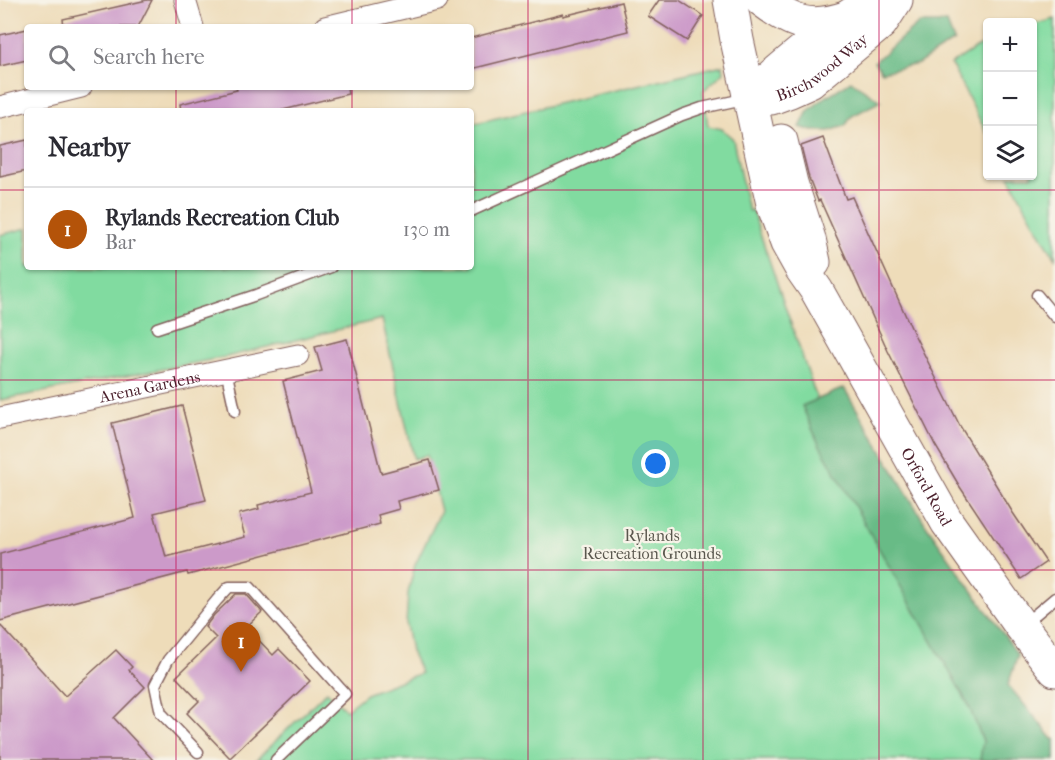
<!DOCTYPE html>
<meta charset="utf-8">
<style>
:root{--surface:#fff;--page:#f2f2f3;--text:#2b2b33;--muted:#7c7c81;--line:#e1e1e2;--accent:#b45309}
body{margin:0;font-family:"IM FELL French Canon",serif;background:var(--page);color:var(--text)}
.controls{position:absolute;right:18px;top:18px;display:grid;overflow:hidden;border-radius:6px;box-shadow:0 2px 4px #0004}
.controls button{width:54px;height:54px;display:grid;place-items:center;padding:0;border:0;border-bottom:2px solid var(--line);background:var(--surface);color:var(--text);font:30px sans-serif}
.you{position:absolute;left:656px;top:464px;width:21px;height:21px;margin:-15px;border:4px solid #fff;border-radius:50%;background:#1a73e8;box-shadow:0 0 0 9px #1a73e833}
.badge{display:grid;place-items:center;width:39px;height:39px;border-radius:50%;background:var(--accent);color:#fff;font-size:20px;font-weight:700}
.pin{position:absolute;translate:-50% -50px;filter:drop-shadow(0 2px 3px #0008)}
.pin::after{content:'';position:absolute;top:32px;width:21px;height:18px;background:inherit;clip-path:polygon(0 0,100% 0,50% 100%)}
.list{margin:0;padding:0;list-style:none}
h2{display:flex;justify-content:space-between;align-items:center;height:78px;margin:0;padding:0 24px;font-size:26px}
h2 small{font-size:20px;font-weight:400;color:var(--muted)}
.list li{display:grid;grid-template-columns:39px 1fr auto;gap:18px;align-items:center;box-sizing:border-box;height:84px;padding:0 24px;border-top:2px solid var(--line)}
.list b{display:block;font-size:22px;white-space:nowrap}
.list p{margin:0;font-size:20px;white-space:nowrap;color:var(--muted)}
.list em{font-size:20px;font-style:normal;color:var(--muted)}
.icon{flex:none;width:33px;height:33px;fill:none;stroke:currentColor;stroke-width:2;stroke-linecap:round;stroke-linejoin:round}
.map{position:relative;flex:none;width:1055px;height:760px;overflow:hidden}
.search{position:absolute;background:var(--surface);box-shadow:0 2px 4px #0004;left:24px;top:24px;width:450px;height:66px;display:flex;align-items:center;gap:15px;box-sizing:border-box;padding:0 21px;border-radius:6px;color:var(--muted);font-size:22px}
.panel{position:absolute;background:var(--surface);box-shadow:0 2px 4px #0004;left:24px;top:108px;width:450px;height:162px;border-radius:6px}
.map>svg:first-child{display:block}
</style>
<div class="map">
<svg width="1055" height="760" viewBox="0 0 1055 760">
<rect width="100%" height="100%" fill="#f7f3e8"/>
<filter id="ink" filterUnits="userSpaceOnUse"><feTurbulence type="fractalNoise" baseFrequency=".0167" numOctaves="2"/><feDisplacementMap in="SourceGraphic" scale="12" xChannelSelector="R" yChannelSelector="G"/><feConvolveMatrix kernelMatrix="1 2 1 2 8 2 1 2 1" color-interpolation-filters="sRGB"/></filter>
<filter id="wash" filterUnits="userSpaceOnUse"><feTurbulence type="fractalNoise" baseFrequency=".008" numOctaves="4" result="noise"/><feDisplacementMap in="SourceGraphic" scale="24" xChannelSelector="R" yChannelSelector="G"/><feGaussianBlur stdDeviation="1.35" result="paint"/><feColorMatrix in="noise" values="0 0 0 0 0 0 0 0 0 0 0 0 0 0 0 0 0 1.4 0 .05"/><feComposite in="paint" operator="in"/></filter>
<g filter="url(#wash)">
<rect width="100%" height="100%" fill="#eedcb9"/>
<g fill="#81dba0" stroke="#667d66" stroke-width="1.5">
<polygon points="1055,19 1055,258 1033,221 1009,176 1032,176 1033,25"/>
<polygon points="987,43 987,134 951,64 976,48"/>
<polygon points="723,65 724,72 703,91 708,126 722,129 733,139 746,202 749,211 752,210 819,405 1000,760 256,760 327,691 346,710 366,694 421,673 411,651 406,625 408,593 415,565 441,511 427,455 414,459 382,319 226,357 0,400 0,235 27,228 27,267 471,267 471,124"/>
</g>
<g fill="#68bb86" stroke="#596d58" stroke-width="1.5">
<polygon points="919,23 947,23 954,41 918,64 882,72 874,62"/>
<polygon points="851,81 881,101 852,116 845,126 829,131 812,131 800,127 808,111 827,96"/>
<polygon points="844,388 926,525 1018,655 1008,685 1053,739 1055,739 1055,760 980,760 983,741 968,704 818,442 802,406"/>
</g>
<g id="blocks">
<g fill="#cc9ac9">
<polygon points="147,0 152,0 138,27 64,27 63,19"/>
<polygon points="659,0 679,0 703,16 687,41 648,16"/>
<polygon points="621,2 628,31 583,42 583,41 471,69 471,38 563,14 563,16"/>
<polygon points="27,29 27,60 0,66 0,35"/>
<polygon points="236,87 347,87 348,94 279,111 181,111 180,104 237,90"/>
<polygon points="823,138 846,199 852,197 913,332 960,426 1013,513 1046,562 1021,579 960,487 935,445 888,351 820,200 818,201 809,178 801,146"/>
<polygon points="27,140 27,171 0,177 0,146"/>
<polygon points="347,339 381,473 430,460 439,490 397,501 399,509 378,515 380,524 188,575 187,572 0,621 0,554 135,518 112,423 182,406 206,500 154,513 166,557 245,537 239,514 259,509 258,505 311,492 283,381 322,371 315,347"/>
<polygon points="236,594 246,594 262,612 246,627 273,655 279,649 310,681 230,758 187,713 199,701 176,677 216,638 205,627 214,615"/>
<polygon points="0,625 65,696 116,650 132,667 129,670 145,687 114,718 153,760 0,760"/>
</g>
</g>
</g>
<g filter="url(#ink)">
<use href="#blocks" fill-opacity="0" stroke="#83615d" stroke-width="1.5"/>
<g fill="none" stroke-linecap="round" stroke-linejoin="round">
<defs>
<g id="service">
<polyline points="471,211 682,115 702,108 748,98"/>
<polyline points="1037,295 1055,317"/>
<polyline points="157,328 256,295 331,267"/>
<polyline points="226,370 235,411"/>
<polyline points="1024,624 1055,598"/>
<polyline points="198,752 161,713 155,685 168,660 217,600 229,587 250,587 345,694 276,760"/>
</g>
<g id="minor">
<polyline points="185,0 193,27"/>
<polyline points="325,27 437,0"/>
<polyline points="0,107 81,87"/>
<path id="s1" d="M0,418L298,355"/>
</g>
<g id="primary">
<path id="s2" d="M730,0L737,40L773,204L787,243L801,268L817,291L947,522L1021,626L1055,670"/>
<path d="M762,0C792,23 809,30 846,18"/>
<path id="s3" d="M749,97L771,98L790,91L810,82L881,23L896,0"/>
<path d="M749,97C788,62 829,27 874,0"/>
<polyline points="781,141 791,183 809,239 814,262"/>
</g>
</defs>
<use href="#service" stroke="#83615d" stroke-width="13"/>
<use href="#minor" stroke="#83615d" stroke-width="23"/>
<use href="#primary" stroke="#83615d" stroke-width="35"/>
<use href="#service" stroke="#fff" stroke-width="10"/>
<use href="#minor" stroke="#fff" stroke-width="21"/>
<use href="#primary" stroke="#fff" stroke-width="33"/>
</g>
</g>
<path fill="none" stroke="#c2185b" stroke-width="1.5" stroke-opacity="0.55" d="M176,0V27M352,0V27M528,0V760M703,0V760M879,0V760M176,87V111M352,87V111M0,190H27M471,190H1055M176,267V760M352,267V760M0,380H1055M0,570H1055"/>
<g text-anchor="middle" stroke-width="4.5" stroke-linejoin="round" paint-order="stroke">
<g font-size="16" fill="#4a1f2b" stroke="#f7f3e8">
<text dy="6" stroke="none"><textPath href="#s3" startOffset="82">Birchwood Way</textPath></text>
<text dy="6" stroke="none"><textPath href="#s1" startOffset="153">Arena Gardens</textPath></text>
<text dy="6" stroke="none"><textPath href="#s2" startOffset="531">Orford Road</textPath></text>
</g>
<g font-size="16" fill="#5a574e" stroke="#f7f3e8">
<text x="652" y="541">Rylands<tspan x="652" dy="18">Recreation Grounds</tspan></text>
</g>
</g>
</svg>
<div class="controls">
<button>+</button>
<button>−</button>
<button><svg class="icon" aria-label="layers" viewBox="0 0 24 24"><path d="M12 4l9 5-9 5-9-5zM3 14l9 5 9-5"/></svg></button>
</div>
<div class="you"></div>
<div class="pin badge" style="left:241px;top:672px">1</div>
<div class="search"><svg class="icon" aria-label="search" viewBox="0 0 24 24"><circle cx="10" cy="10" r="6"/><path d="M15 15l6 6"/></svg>Search here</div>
<section class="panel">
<h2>Nearby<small></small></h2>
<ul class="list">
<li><span class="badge">1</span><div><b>Rylands Recreation Club</b><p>Bar</p></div><em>130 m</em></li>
</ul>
</section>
</div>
